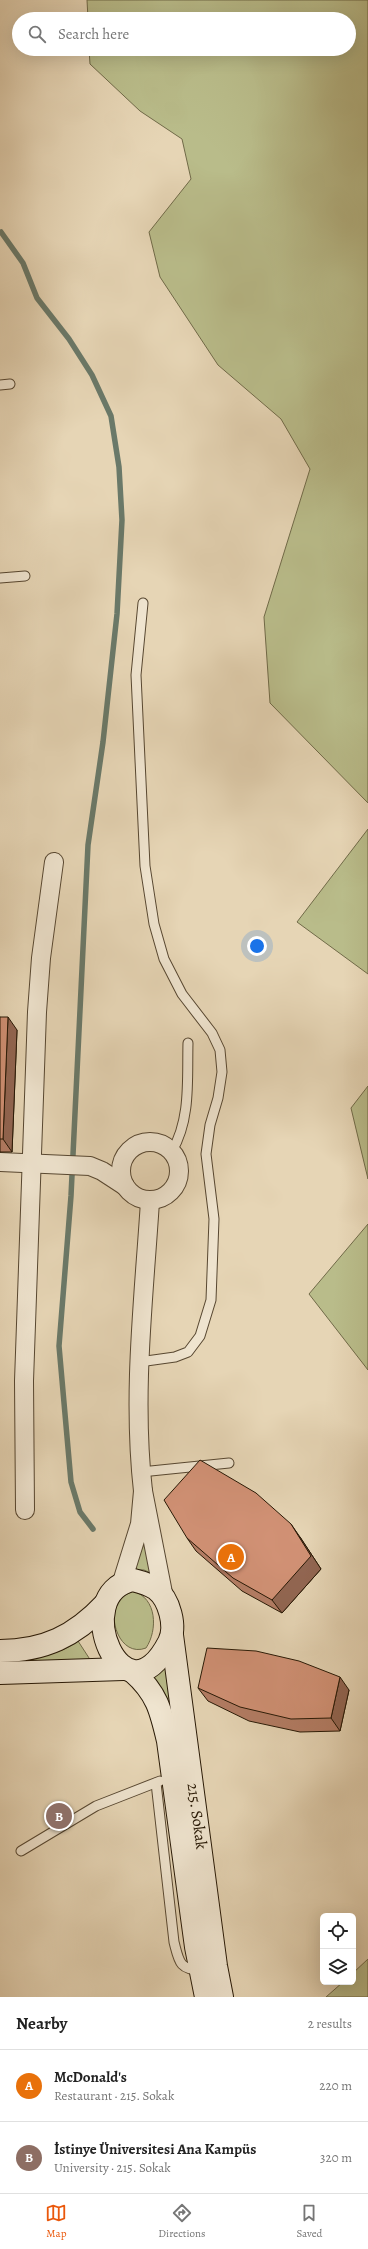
<!DOCTYPE html>
<meta charset="utf-8">
<style>
:root{--surface:#fff;--page:#f6f6f6;--text:#222;--muted:#767676;--line:#e0e0e0;--accent:#ea580c}
body{margin:0;font-family:Alegreya,serif;background:var(--page);color:var(--text)}
.controls{position:absolute;right:12px;bottom:12px;display:grid;overflow:hidden;border-radius:6px;box-shadow:0 4px 16px #0002}
.controls button{width:36px;height:36px;display:grid;place-items:center;padding:0;border:0;border-bottom:1px solid var(--line);background:var(--surface);color:var(--text);font:20px sans-serif}
.you{position:absolute;left:257px;top:946px;width:14px;height:14px;margin:-10px;border:3px solid #fff;border-radius:50%;background:#1a73e8;box-shadow:0 0 0 6px #1a73e833}
.badge{display:grid;place-items:center;width:26px;height:26px;border-radius:50%;background:var(--accent);color:#fff;font-size:13px;font-weight:700}
.pin{position:absolute;translate:-50% -50%;border:2px solid #fff;box-shadow:0 1px 4px #0006}
.list{margin:0;padding:0;list-style:none}
h2{display:flex;justify-content:space-between;align-items:center;height:52px;margin:0;padding:0 16px;font-size:17px}
h2 small{font-size:13px;font-weight:400;color:var(--muted)}
.list li{display:grid;grid-template-columns:26px 1fr auto;gap:12px;align-items:center;box-sizing:border-box;height:72px;padding:0 16px;border-top:1px solid var(--line)}
.list b{display:block;font-size:15px;white-space:nowrap}
.list p{margin:0;font-size:13px;white-space:nowrap;color:var(--muted)}
.list em{font-size:13px;font-style:normal;color:var(--muted)}
.icon{flex:none;width:22px;height:22px;fill:none;stroke:currentColor;stroke-width:2;stroke-linecap:round;stroke-linejoin:round}
.map{position:relative;flex:none;width:368px;height:1997px;overflow:hidden}
.search{position:absolute;background:var(--surface);box-shadow:0 4px 16px #0002;left:12px;right:12px;top:12px;height:44px;display:flex;align-items:center;gap:10px;box-sizing:border-box;padding:0 14px;border-radius:22px;color:var(--muted);font-size:15px}
.sheet{height:196px;background:var(--surface)}
nav{display:flex;justify-content:space-around;align-items:center;box-sizing:border-box;height:56px;border-top:1px solid var(--line);background:var(--surface);font-size:11px;color:var(--muted)}
nav a{display:grid;justify-items:center;gap:2px}
nav .on{color:var(--accent)}
.map>svg:first-child{display:block}
</style>
<div class="map">
<svg width="368" height="1997" viewBox="0 0 368 1997">
<rect width="100%" height="100%" fill="#e6d5b5"/>
<filter id="stains"><feTurbulence type="fractalNoise" baseFrequency=".005" numOctaves="4"/><feColorMatrix values="0 0 0 0 .2 0 0 0 0 .09 0 0 0 0 .02 0 0 0 .5 -.17"/></filter>
<radialGradient id="worn" r=".72"><stop offset=".6" stop-color="#630" stop-opacity="0"/><stop offset="1" stop-color="#630" stop-opacity=".3"/></radialGradient>
<g fill="#b9bc8a" stroke="#706a48">
<polygon points="87,0 368,0 368,803 270,703 264,617 310,469 281,419 218,365 160,277 149,232 191,179 182,139 140,111 90,64 89,49 349,49 349,19 88,19"/>
<polygon points="368,829 368,974 297,922"/>
<polygon points="368,1086 368,1179 351,1108"/>
<polygon points="368,1224 368,1370 309,1294"/>
<polygon points="146,1534 153,1574 144,1570 129,1569"/>
<path d="M133,1591C157,1598 158,1630 146,1648C120,1658 106,1617 119,1599C122,1596 128,1594 133,1591Z"/>
<path d="M78,1641L91,1661L0,1662V1659C29,1658 54,1658 78,1641Z"/>
<polygon points="166,1665 179,1750 149,1676"/>
<polygon points="368,1959 368,1997 326,1997 343,1982 353,1982 353,1973"/>
</g>
<g fill="none" stroke-linecap="round" stroke-linejoin="round">
<polyline stroke="#6a7969" stroke-width="5.5" points="1,232 23,263 37,298 69,339 92,375 111,416 119,467 122,520 117,614 103,742 88,845 71,1196 59,1346 71,1482 80,1512 93,1529"/>
<defs>
<g id="lane">
<polyline points="0,385 10,384"/>
<polyline points="0,578 25,576"/>
<path d="M172,1151C191,1119 187,1079 188,1043"/>
<polyline points="139,1362 175,1357 188,1352 200,1336 211,1300 214,1219 206,1154 210,1125 218,1098 222,1072 220,1050 212,1033 182,994 164,959 154,924 145,866 136,675 143,603"/>
<polyline points="141,1472 229,1463"/>
<path d="M156,1783L174,1942C179,1961 179,1970 201,1970"/>
<polyline points="21,1851 96,1806 160,1781"/>
</g>
<g id="street">
<circle cx="150" cy="1171" r="29"/>
<polyline points="0,1162 90,1166 102,1171 125,1186"/>
<path d="M143,1491C132,1394 144,1297 150,1201"/>
<polyline points="25,1510 24,1381 37,1012 41,958 54,862"/>
<polyline points="122,1582 140,1524 143,1491 164,1598"/>
</g>
<g id="secondary">
<path d="M133,1580C141,1582 149,1584 156,1589C169,1599 177,1626 169,1642C124,1730 67,1593 133,1580Z"/>
<polyline points="172,1635 216,1966 222,1997"/>
<path d="M0,1651C44,1651 75,1636 105,1604"/>
<path d="M133,1672C157,1693 161,1711 168,1741L196,1947L206,1997"/>
<polyline points="0,1673 123,1669"/>
</g>
</defs>
<use href="#lane" stroke="#574731" stroke-width="11"/>
<use href="#street" stroke="#574731" stroke-width="20"/>
<use href="#secondary" stroke="#271805" stroke-width="24"/>
<use href="#lane" stroke="#efe4cf" stroke-width="9"/>
<use href="#street" stroke="#efe4cf" stroke-width="18"/>
<use href="#secondary" stroke="#efe4cf" stroke-width="22"/>
</g>
<g fill="#b47d65" stroke="#271805">
<polygon points="0,1017 17,1030 12,1152 0,1152"/>
<polygon points="300,1537 321,1569 282,1613 242,1591 196,1551 187,1538"/>
<polygon points="198,1688 349,1690 340,1731 300,1732 249,1721 208,1701"/>
</g>
<g fill="#926652" stroke="#271805">
<polygon points="8,1017 17,1030 12,1152 3,1139"/>
<polygon points="291,1524 300,1537 321,1569 282,1613 272,1600"/>
<polygon points="340,1677 349,1690 340,1731 331,1718"/>
</g>
<g fill="#d19175" stroke="#271805">
<polygon points="0,1017 8,1017 3,1139 0,1139"/>
<polygon points="200,1460 256,1493 291,1524 311,1556 272,1600 233,1578 187,1538 164,1500"/>
<polygon points="207,1648 256,1651 299,1661 340,1677 331,1718 291,1719 240,1707 198,1688"/>
</g>
<g text-anchor="middle" stroke-width="3" stroke-linejoin="round" paint-order="stroke">
<g font-size="16" fill="#271805" stroke="#efe4cf">
<text transform="translate(198 1816) rotate(82)" y="6">215. Sokak</text>
</g>
</g>
<rect width="100%" height="100%" filter="url(#stains)"/>
<rect width="100%" height="100%" fill="url(#worn)"/>
</svg>
<div class="controls">
<button><svg class="icon" aria-label="locate" viewBox="0 0 24 24"><circle cx="12" cy="12" r="6"/><path d="M12 2v4M12 18v4M2 12h4M18 12h4"/></svg></button>
<button><svg class="icon" aria-label="layers" viewBox="0 0 24 24"><path d="M12 4l9 5-9 5-9-5zM3 14l9 5 9-5"/></svg></button>
</div>
<div class="you"></div>
<div class="pin badge" style="left:231px;top:1557px;background:#e8710a">A</div>
<div class="pin badge" style="left:59px;top:1816px;background:#8d6e63">B</div>
<div class="search"><svg class="icon" aria-label="search" viewBox="0 0 24 24"><circle cx="10" cy="10" r="6"/><path d="M15 15l6 6"/></svg>Search here</div>
</div>
<section class="sheet">
<h2>Nearby<small>2 results</small></h2>
<ul class="list">
<li><span class="badge" style="background:#e8710a">A</span><div><b>McDonald's</b><p>Restaurant · 215. Sokak</p></div><em>220 m</em></li>
<li><span class="badge" style="background:#8d6e63">B</span><div><b>İstinye Üniversitesi Ana Kampüs</b><p>University · 215. Sokak</p></div><em>320 m</em></li>
</ul>
</section>
<nav>
<a class="on"><svg class="icon" aria-label="map" viewBox="0 0 24 24"><path d="M3 6l6-2 6 2 6-2v14l-6 2-6-2-6 2zM9 4v14M15 6v14"/></svg>Map</a>
<a><svg class="icon" aria-label="directions" viewBox="0 0 24 24"><path d="M12 3l9 9-9 9-9-9zM9 14v-3h6M13 9l2 2-2 2"/></svg>Directions</a>
<a><svg class="icon" aria-label="saved" viewBox="0 0 24 24"><path d="M7 4h10v16l-5-4-5 4z"/></svg>Saved</a>
</nav>
